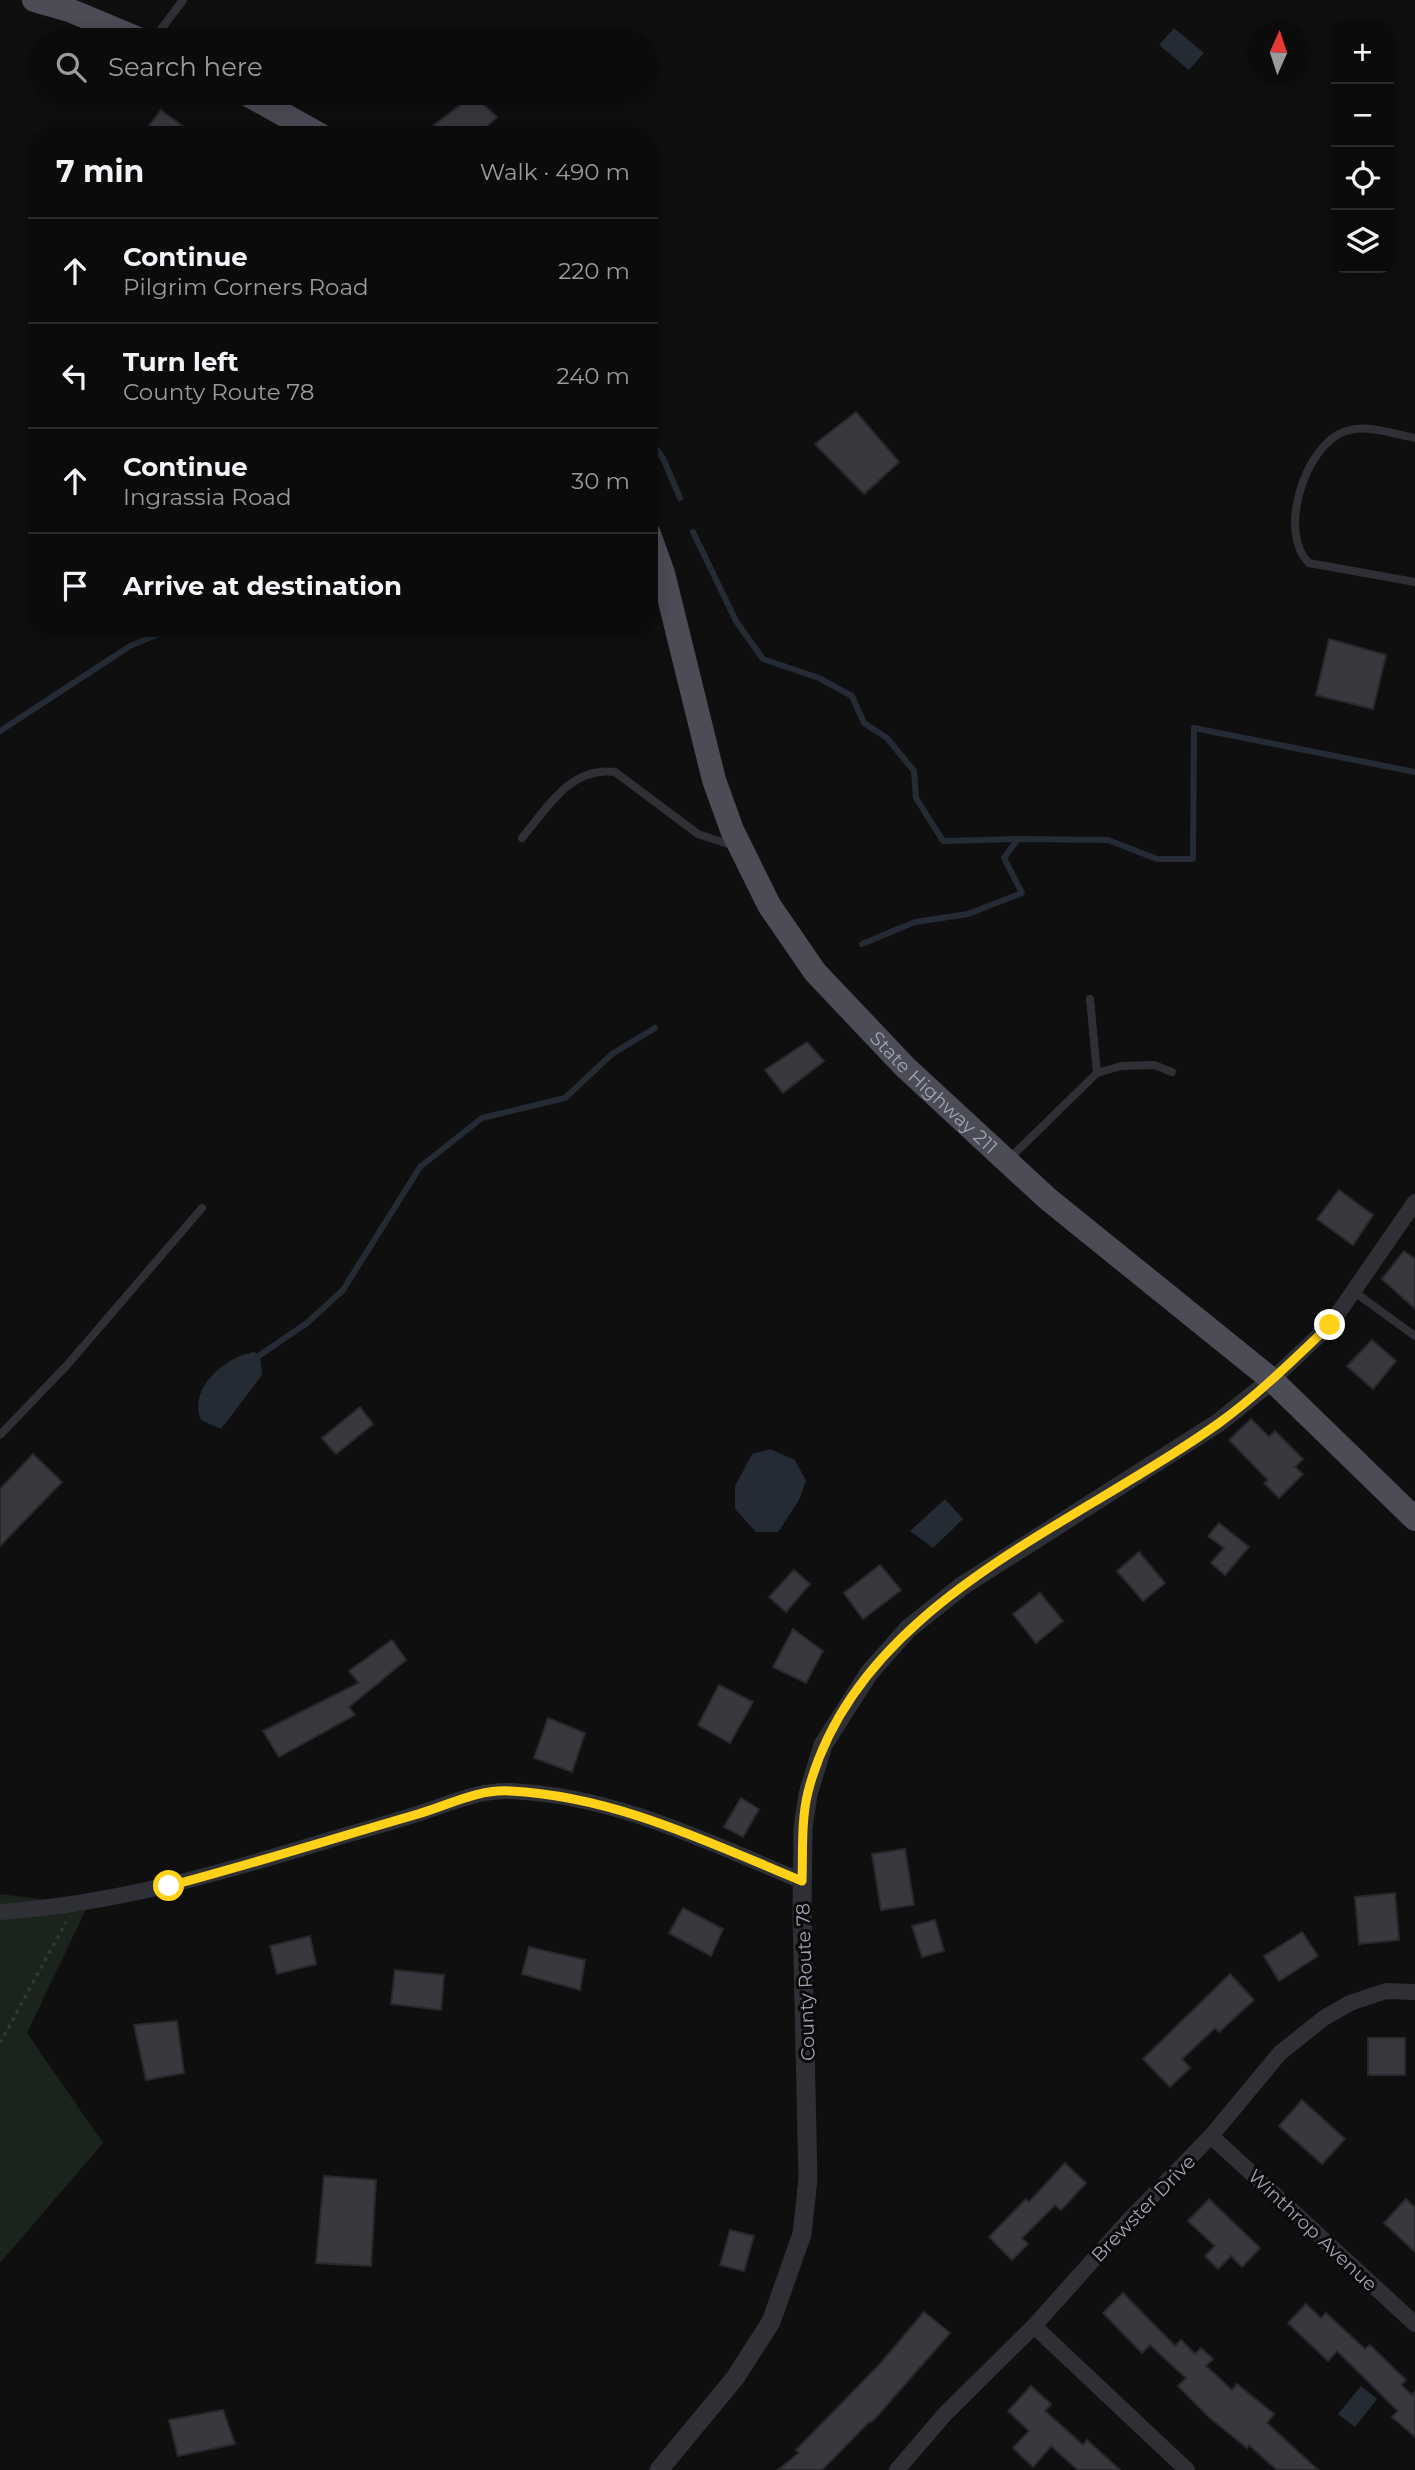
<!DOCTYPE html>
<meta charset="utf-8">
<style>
:root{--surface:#0b0b0c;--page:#19191a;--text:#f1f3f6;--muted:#9a9b9d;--line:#2b2b2d}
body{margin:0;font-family:Montserrat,sans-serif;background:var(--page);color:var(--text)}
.controls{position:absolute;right:21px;top:21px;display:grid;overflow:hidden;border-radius:14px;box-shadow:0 4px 18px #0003}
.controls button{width:63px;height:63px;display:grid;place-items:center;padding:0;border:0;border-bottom:2px solid var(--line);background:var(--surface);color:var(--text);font:35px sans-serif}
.compass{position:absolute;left:1247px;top:21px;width:63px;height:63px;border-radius:50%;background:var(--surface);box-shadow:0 4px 18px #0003;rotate:3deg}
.stop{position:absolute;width:21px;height:21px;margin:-16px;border:5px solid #ffd118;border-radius:50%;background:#fff}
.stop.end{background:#ffd118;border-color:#fff;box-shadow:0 2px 7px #0008}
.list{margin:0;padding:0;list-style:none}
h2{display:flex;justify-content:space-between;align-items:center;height:91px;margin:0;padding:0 28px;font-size:30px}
h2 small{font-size:23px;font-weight:400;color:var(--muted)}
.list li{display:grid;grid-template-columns:46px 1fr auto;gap:21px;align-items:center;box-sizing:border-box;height:105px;padding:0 28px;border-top:2px solid var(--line)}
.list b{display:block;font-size:26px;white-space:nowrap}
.list p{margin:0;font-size:23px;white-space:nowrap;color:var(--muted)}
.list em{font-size:23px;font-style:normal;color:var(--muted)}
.icon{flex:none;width:38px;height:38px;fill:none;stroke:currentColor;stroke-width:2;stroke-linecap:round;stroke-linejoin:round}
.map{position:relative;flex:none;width:1415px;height:2470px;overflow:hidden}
.search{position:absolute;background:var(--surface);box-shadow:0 4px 18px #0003;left:28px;top:28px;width:630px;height:77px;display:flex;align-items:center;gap:18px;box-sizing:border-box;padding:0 24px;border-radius:38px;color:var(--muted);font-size:26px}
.panel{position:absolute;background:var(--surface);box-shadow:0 4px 18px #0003;left:28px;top:126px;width:630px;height:511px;border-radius:28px}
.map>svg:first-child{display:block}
</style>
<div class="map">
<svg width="1415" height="2470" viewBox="0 0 1415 2470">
<rect width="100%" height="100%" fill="#0f0f10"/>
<polygon fill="#1b231d" points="0,1894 88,1905 27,2033 103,2143 0,2263"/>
<g fill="#242b35">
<polygon points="1174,28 1204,53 1189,70 1159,45"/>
<path d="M254,1352L260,1355L262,1375L221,1429L201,1420C187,1389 226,1356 254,1352Z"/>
<polygon points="770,1449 795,1460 806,1481 799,1500 778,1532 756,1532 735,1509 735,1486 752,1454"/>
<polygon points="945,1499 963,1519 933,1548 910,1531"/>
<polygon points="1361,2386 1377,2399 1355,2427 1338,2414"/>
</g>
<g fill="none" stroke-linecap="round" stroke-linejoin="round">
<g stroke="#242b35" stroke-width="6">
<polyline points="649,447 654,446 663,458 680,498"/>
<polyline points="693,532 736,621 763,659 819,678 852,696 864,723 887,738 914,771 916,798 943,841 1018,839"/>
<polyline points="0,731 130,646 173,628"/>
<polyline points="862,944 915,922 968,914 1022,893 1004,858 1018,839 1108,840 1157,859 1193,859 1194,728 1415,772"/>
<polyline points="260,1355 307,1323 343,1290 420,1167 482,1118 565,1098 612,1054 655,1028"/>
</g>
</g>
<g fill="#38393f" stroke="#29292d" stroke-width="2">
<polygon points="473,95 497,117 478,135 442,135 434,125"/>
<polygon points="161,110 195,135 142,135"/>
<polygon points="856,412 899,462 864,494 815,444"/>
<polygon points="1329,639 1386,655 1373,709 1316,695"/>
<polygon points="807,1042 824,1061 783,1093 765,1070"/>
<polygon points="1339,1190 1373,1215 1353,1245 1317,1219"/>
<polygon points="1404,1251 1415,1259 1415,1309 1382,1279"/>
<polygon points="1372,1340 1396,1361 1373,1389 1347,1366"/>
<polygon points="360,1407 373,1424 336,1454 322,1438"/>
<polygon points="1251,1419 1269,1437 1275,1431 1303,1459 1295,1467 1303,1474 1279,1498 1264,1483 1268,1480 1229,1440"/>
<polygon points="33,1454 62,1482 0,1546 0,1489"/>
<polygon points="1219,1523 1249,1547 1225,1575 1211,1563 1224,1548 1208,1536"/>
<polygon points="1139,1552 1165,1583 1143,1601 1117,1571"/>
<polygon points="880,1565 901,1590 863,1619 844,1593"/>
<polygon points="794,1570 810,1584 786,1612 769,1597"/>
<polygon points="1040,1593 1063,1621 1036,1643 1013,1614"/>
<polygon points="793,1629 823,1651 806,1683 773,1667"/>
<polygon points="392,1640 406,1660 349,1707 355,1715 279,1757 263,1731 359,1683 349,1671"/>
<polygon points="719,1685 753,1702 730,1743 698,1725"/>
<polygon points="548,1718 585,1733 572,1772 534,1758"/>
<polygon points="741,1798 759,1809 743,1837 724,1827"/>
<polygon points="905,1849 914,1905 881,1910 872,1854"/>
<polygon points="1395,1893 1399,1940 1359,1944 1355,1897"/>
<polygon points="683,1908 723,1929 711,1956 669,1933"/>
<polygon points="935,1920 944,1951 922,1957 912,1926"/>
<polygon points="1302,1932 1318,1956 1279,1981 1264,1956"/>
<polygon points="310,1936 316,1964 277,1974 270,1946"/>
<polygon points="529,1947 585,1960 580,1990 522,1974"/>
<polygon points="395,1970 444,1975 441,2010 391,2004"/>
<polygon points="1230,1974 1254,2000 1219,2032 1215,2028 1182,2059 1190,2068 1170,2087 1143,2059"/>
<polygon points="177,2021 184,2073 146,2080 134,2025"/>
<rect x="1368" y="2038" width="37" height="37"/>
<polygon points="1302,2100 1345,2139 1322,2164 1279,2126"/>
<polygon points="1065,2163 1086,2183 1061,2210 1055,2205 1022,2238 1028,2244 1012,2260 989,2237 1026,2199 1029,2202"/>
<polygon points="324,2176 376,2180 371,2266 316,2263"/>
<polygon points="1209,2199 1260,2248 1242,2267 1231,2256 1218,2269 1205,2256 1215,2246 1188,2221"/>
<polygon points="1406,2199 1415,2208 1415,2252 1384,2223"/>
<polygon points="730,2230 754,2236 744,2271 720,2265"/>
<polygon points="1123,2293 1175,2346 1181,2340 1195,2354 1201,2348 1213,2359 1206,2366 1232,2390 1237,2384 1274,2414 1267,2423 1318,2470 1277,2470 1249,2445 1247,2448 1210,2418 1178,2386 1186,2378 1150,2345 1142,2353 1103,2313"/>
<polygon points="1306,2304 1321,2318 1326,2313 1365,2349 1370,2345 1406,2380 1401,2385 1412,2395 1415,2391 1415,2437 1392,2417 1398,2411 1337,2351 1328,2361 1288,2323"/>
<polygon points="924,2312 950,2333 872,2422 870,2421 822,2470 778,2470 799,2453 796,2450 880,2364"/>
<polygon points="1031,2386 1051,2404 1045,2411 1083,2445 1087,2440 1120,2470 1078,2470 1051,2446 1033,2467 1013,2448 1029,2431 1008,2411"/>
<polygon points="223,2410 235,2444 178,2456 169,2420"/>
</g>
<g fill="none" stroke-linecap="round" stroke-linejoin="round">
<polyline stroke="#35363d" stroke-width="3.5" stroke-dasharray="3.5 5" stroke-linecap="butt" points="0,2043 66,1922"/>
<g stroke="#2f3036" stroke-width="8">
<polyline points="153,40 183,0"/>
<polyline points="429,135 430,134"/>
<polyline points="497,135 507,131 511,135"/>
<path d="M1415,438C1394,434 1367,424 1346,431C1305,444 1277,533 1309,563L1415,582"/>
<path d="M522,838C548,807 571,766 615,772L698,834L734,846"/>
<polyline points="1090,999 1097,1073"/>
<polyline points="1009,1159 1097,1073 1121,1066 1154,1065 1172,1072"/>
<polyline points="1353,1291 1415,1336"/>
<polyline points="0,1435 68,1364 202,1208"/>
</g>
<g stroke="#2f3036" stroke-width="16">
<polyline points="1272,1380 1330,1325 1415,1202"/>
<path d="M0,1912C113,1904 218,1874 326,1841C358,1831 391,1823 423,1812C451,1803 479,1790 510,1791C613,1795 708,1842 802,1881"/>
<polyline points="1211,2136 1415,2324"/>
<polyline points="1034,2326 1187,2470"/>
<polyline points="897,2470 945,2414 1034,2326 1128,2221 1211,2136 1280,2053 1324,2018 1350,2003 1386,1991 1415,1992"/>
</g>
<polyline stroke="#2f3036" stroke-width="19" points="659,2470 735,2378 771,2322 802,2234 808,2179 802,1914 803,1828 808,1794 823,1745 869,1673 908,1629 962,1586 1218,1423 1272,1380"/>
<g stroke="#4b4c55" stroke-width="24">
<polyline points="34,0 69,10 141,40"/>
<polyline points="245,93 320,135"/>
<path id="s1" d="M649,534L663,573L714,780L732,830L769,905L815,972L905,1067L1048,1199L1272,1380L1415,1519"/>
</g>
</g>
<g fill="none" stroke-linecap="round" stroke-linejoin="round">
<path stroke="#ffd118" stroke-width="9" d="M169,1886C252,1864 335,1838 418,1814C449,1805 477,1789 510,1791C614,1796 708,1842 802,1881C803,1852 801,1820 808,1792C856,1603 1076,1526 1219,1423C1259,1394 1294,1359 1330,1325"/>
</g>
<g text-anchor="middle" stroke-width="6" stroke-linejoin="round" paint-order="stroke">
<g font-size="19" fill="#9ea2b3" stroke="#0a0a0b">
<text dy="7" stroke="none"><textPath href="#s1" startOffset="642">State Highway 211</textPath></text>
<text transform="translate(805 1982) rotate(-92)" y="7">County Route 78</text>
<text transform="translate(1143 2208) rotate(-46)" y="7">Brewster Drive</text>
<text transform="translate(1313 2230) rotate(43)" y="7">Winthrop Avenue</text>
</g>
</g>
</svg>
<div class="controls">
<button>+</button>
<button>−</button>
<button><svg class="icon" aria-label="locate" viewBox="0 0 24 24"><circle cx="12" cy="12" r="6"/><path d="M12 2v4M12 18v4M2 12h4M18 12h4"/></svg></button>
<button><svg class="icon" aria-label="layers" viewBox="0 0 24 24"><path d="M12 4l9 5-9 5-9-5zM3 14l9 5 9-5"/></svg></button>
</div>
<svg class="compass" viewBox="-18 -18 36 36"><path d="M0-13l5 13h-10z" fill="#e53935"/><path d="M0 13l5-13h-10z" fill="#9a9b9d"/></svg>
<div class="stop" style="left:169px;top:1886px"></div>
<div class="stop end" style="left:1330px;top:1325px"></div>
<div class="search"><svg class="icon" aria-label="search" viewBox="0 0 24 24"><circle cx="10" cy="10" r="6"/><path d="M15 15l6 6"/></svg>Search here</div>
<section class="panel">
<h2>7 min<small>Walk · 490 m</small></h2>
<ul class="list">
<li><svg class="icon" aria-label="ahead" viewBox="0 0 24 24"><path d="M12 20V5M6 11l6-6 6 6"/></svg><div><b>Continue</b><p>Pilgrim Corners Road</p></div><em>220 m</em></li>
<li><svg class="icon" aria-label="left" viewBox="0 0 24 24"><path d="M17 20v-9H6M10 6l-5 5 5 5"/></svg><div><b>Turn left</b><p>County Route 78</p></div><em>240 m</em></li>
<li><svg class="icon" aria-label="ahead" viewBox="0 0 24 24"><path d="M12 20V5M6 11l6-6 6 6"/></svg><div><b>Continue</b><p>Ingrassia Road</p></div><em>30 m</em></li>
<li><svg class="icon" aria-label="arrive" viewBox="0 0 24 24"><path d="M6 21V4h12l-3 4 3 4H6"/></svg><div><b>Arrive at destination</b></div></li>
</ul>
</section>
</div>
